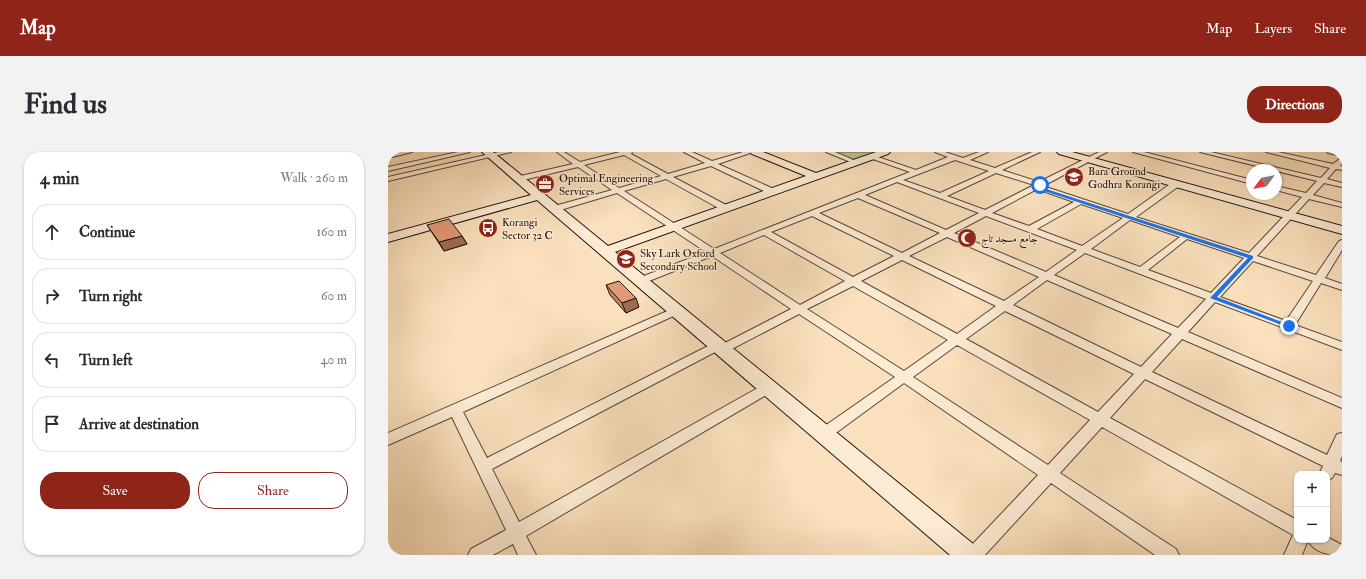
<!DOCTYPE html>
<meta charset="utf-8">
<style>
:root{--surface:#fff;--page:#f2f2f3;--text:#2b2b33;--muted:#7c7c81;--line:#e1e1e2;--accent:#8f2418}
body{margin:0;font-family:"IM FELL Double Pica",Amiri,serif;background:var(--page);color:var(--text)}
.controls{position:absolute;right:12px;bottom:12px;display:grid;overflow:hidden;border-radius:8px;box-shadow:0 1px 3px #0004}
.controls button{width:36px;height:36px;display:grid;place-items:center;padding:0;border:0;border-bottom:1px solid var(--line);background:var(--surface);color:var(--text);font:20px sans-serif}
.compass{position:absolute;left:858px;top:12px;width:36px;height:36px;border-radius:50%;background:var(--surface);box-shadow:0 1px 3px #0004;rotate:238deg}
.stop{position:absolute;width:12px;height:12px;margin:-9px;border:3px solid #1a73e8;border-radius:50%;background:#fff}
.stop.end{background:#1a73e8;border-color:#fff;box-shadow:0 1px 4px #0008}
.list{margin:0;padding:0;list-style:none}
h2{display:flex;justify-content:space-between;align-items:center;height:52px;margin:0;padding:0 16px;font-size:17px}
h2 small{font-size:13px;font-weight:400;color:var(--muted)}
.list li{display:grid;grid-template-columns:26px 1fr auto;gap:12px;align-items:center;box-sizing:border-box;height:56px;margin:0 8px 8px;padding:0 8px;border:1px solid var(--line);border-radius:16px}
.list b{display:block;font-size:15px;white-space:nowrap}
.list em{font-size:13px;font-style:normal;color:var(--muted)}
.actions{display:flex;gap:8px;padding:12px 16px}
.actions a{flex:1;padding:9px 0;border:1px solid var(--accent);border-radius:16px;text-align:center;font-size:14px;color:var(--accent)}
.actions .main{background:var(--accent);color:#fff}
.icon{flex:none;width:22px;height:22px;fill:none;stroke:currentColor;stroke-width:2;stroke-linecap:round;stroke-linejoin:round}
.map{position:relative;flex:none;width:954px;height:403px;overflow:hidden;border-radius:16px}
header{display:flex;align-items:center;gap:24px;box-sizing:border-box;height:56px;padding:0 20px;background:var(--accent);color:#fff}
header strong{font-size:19px}
nav{display:flex;gap:22px;margin-inline-start:auto;font-size:14px}
.intro{display:flex;align-items:center;justify-content:space-between;box-sizing:border-box;height:96px;padding:0 24px}
h1{margin:0;font-size:28px}
.button{padding:10px 18px;border-radius:16px;background:var(--accent);color:#fff;font-size:14px;font-weight:700}
main{display:flex;gap:24px;padding:0 24px}
aside{flex:1;background:var(--surface);border-radius:16px;box-shadow:0 1px 3px #0004}
.map>svg:first-child{display:block}
</style>
<header>
<strong>Map</strong>
<nav><a>Map</a><a>Layers</a><a>Share</a></nav>
</header>
<div class="intro"><h1>Find us</h1><a class="button">Directions</a></div>
<main>
<aside>
<h2>4 min<small>Walk · 260 m</small></h2>
<ul class="list">
<li><svg class="icon" aria-label="ahead" viewBox="0 0 24 24"><path d="M12 20V5M6 11l6-6 6 6"/></svg><div><b>Continue</b></div><em>160 m</em></li>
<li><svg class="icon" aria-label="right" viewBox="0 0 24 24"><path d="M7 20v-9h11M14 6l5 5-5 5"/></svg><div><b>Turn right</b></div><em>60 m</em></li>
<li><svg class="icon" aria-label="left" viewBox="0 0 24 24"><path d="M17 20v-9H6M10 6l-5 5 5 5"/></svg><div><b>Turn left</b></div><em>40 m</em></li>
<li><svg class="icon" aria-label="arrive" viewBox="0 0 24 24"><path d="M6 21V4h12l-3 4 3 4H6"/></svg><div><b>Arrive at destination</b></div></li>
</ul>
<div class="actions"><a class="main">Save</a><a>Share</a></div>
</aside>
<div class="map">
<svg width="954" height="403" viewBox="0 0 954 403">
<rect width="100%" height="100%" fill="#fae0bd"/>
<filter id="stains"><feTurbulence type="fractalNoise" baseFrequency=".005" numOctaves="4"/><feColorMatrix values="0 0 0 0 .2 0 0 0 0 .09 0 0 0 0 .02 0 0 0 .5 -.17"/></filter>
<radialGradient id="worn" r=".72"><stop offset=".6" stop-color="#630" stop-opacity="0"/><stop offset="1" stop-color="#630" stop-opacity=".3"/></radialGradient>
<polygon fill="#bbc393" stroke="#706c4e" points="441,0 496,0 467,10"/>
<g fill="none" stroke-linecap="round" stroke-linejoin="round">
<defs>
<g id="street">
<polygon points="11,0 24,0 0,6 0,2"/>
<polygon points="70,0 82,0 0,19 0,15"/>
<polygon points="111,0 123,0 0,29 0,25"/>
<path d="M169,0H176L192,10L232,0H244L243,2L280,22L317,11L296,0H304L324,9L355,0H365L330,12L386,37V41H380L323,14L285,25L340,54V58H334L278,27L236,39L326,97L522,20L482,6L481,5L484,3L528,18L560,5L547,0H557L575,6L591,0H600L582,8L607,16L644,0H652L614,18L651,30L711,0H719L655,34L740,62L785,30H791V34L748,65L861,101L914,45L888,38V34L918,41L929,29L812,0H823L933,26L942,16L878,0H890L945,12L954,5V11L952,14H954V18L948,17L939,27L954,31V35L936,31L925,43L954,51V55L921,47L869,104L928,123L951,89L954,88V98L937,126L954,132V138L933,131L907,173L954,190V198L827,150L800,180L954,246V256L794,187L764,220L939,303L949,282L954,281V304L952,309L954,310V323L947,321L944,326L939,328V322H931L935,314L757,227L722,266L909,368V388H920L914,403H896L905,383L714,275L672,321L788,397L791,403H767L663,331L597,403H577L580,397L650,323L516,231L441,286L436,287L431,286L429,282L431,278L507,225L411,162L338,200L334,201L329,199L104,317L131,370L375,233L380,232L385,233L386,236L385,239L138,384L148,403H130L125,392L105,403H80L83,397L118,378L64,265L0,293V281L284,157H292L293,159L292,161L75,260L99,306L326,191L330,190L335,192L403,157L324,104L256,131H248L247,129L248,127L318,100L229,41L169,59H163V55L224,38L190,15L131,29L127,27L128,25L185,12ZM236,3L273,24L231,36L196,13ZM567,8L601,19L552,41L515,28ZM608,21L646,33L597,58L559,44ZM509,30L591,61L558,78L477,43ZM649,37L686,50L641,74L604,61ZM470,46L552,81L514,101L431,61ZM693,52L735,66L694,94L649,77ZM424,64L506,104L465,125L383,80ZM598,64L689,98L658,120L566,81ZM742,68L792,85L752,115L703,97ZM376,83L457,129L412,153L332,101ZM559,85L651,125L616,149L521,104ZM799,87L856,106L823,141L760,118ZM697,101L818,147L790,176L666,123ZM514,108L608,154L569,182L473,129ZM865,109L925,129L898,169L832,145ZM659,128L784,182L753,215L625,153ZM465,134L560,188L516,219L419,157ZM617,159L746,222L710,260L578,187ZM569,193L702,268L660,313L525,225Z"/>
<polygon points="438,0 447,0 470,10 465,11"/>
<polygon points="745,0 756,0 864,28 864,32"/>
<polygon points="939,0 954,0 954,4 940,1"/>
<path d="M939,385L954,393V403C941,403 926,401 920,388H939Z"/>
</g>
<g id="secondary">
<polygon points="94,0 105,0 220,94 418,24 364,2 362,0 375,0 428,21 488,0 502,0 500,2 227,100 589,395 592,403 562,403 149,48 0,90 0,82 143,43"/>
<polygon points="669,0 684,0 954,74 954,82 671,2"/>
</g>
</defs>
<use href="#street" stroke="#5a4737" stroke-width="2"/>
<use href="#secondary" stroke="#25140a" stroke-width="2"/>
<use href="#street" fill="#fcebd4" fill-rule="evenodd"/>
<use href="#secondary" fill="#fcebd4" fill-rule="evenodd"/>
</g>
<g fill="#c28465" stroke="#25140a">
<polygon points="39,73 74,84 79,92 56,99"/>
<polygon points="218,133 251,155 238,161 222,143"/>
</g>
<g fill="#9e6b53" stroke="#25140a">
<polygon points="74,84 79,92 56,99 51,90"/>
<polygon points="248,146 251,155 238,161 234,151"/>
</g>
<g fill="#e19976" stroke="#25140a">
<polygon points="61,67 74,84 51,90 39,73"/>
<polygon points="231,129 248,146 234,151 218,133"/>
</g>
<polygon fill="#1a73e8" points="651,32 654,33 652,35 865,104 865,106 829,145 904,174 899,175 822,146 860,106 647,36 647,34"/>
<defs>
<symbol id="school-disc" viewBox="-11 -11 22 22"><circle r="9.5" fill="#8f2418" stroke="#fcebd4"/><path d="M0-5L7-2L0 1L-7-2ZM-4 1L0 2.5L4 1V4Q0 6-4 4Z" fill="#fff"/></symbol>
<symbol id="office-disc" viewBox="-11 -11 22 22"><circle r="9.5" fill="#8f2418" stroke="#fcebd4"/><path d="M-6-3h4V-5.5h4V-3h4V5H-6ZM-1-4.5V-3h2v-1.5ZM-6 0V1H6V0Z" fill="#fff"/></symbol>
<symbol id="bus-disc" viewBox="-11 -11 22 22"><circle r="9.5" fill="#8f2418" stroke="#fcebd4"/><path d="M-5-6H5V4H4V6H2V4H-2V6H-4V4H-5ZM-3.5-4V0h7V-4ZM-3.5 1.2v1.5H-2V1.2ZM2 1.2v1.5H3.5V1.2Z" fill="#fff"/></symbol>
<symbol id="mosque-disc" viewBox="-11 -11 22 22"><circle r="9.5" fill="#8f2418" stroke="#fcebd4"/><path d="M3.5-4.9A6 6 0 1 0 3.5 4.9A5 5 0 1 1 3.5-4.9Z" fill="#fff"/></symbol>
</defs>
<g fill-rule="evenodd">
<use href="#school-disc" x="675" y="14" width="22" height="22"/>
<use href="#office-disc" x="146" y="21" width="22" height="22"/>
<use href="#bus-disc" x="89" y="65" width="22" height="22"/>
<use href="#mosque-disc" x="568" y="75" width="22" height="22"/>
<use href="#school-disc" x="227" y="96" width="22" height="22"/>
</g>
<g text-anchor="middle" stroke-width="3" stroke-linejoin="round" paint-order="stroke">
<g font-size="11" fill="#25140a" stroke="#fcebd4" text-anchor="start">
<text x="700" y="23">Bara Ground<tspan x="700" dy="13">Godhra Korangi</tspan></text>
<text x="171" y="30">Optimal Engineering<tspan x="171" dy="13">Services</tspan></text>
<text x="114" y="74">Korangi<tspan x="114" dy="13">Sector 32 C</tspan></text>
<text x="593" y="90">جامع مسجد تاج</text>
<text x="252" y="105">Sky Lark Oxford<tspan x="252" dy="13">Secondary School</tspan></text>
</g>
</g>
<rect width="100%" height="100%" filter="url(#stains)"/>
<rect width="100%" height="100%" fill="url(#worn)"/>
</svg>
<div class="controls">
<button>+</button>
<button>−</button>
</div>
<svg class="compass" viewBox="-18 -18 36 36"><path d="M0-13l5 13h-10z" fill="#e53935"/><path d="M0 13l5-13h-10z" fill="#7c7c81"/></svg>
<div class="stop" style="left:652px;top:33px"></div>
<div class="stop end" style="left:901px;top:174px"></div>
</div>
</main>
